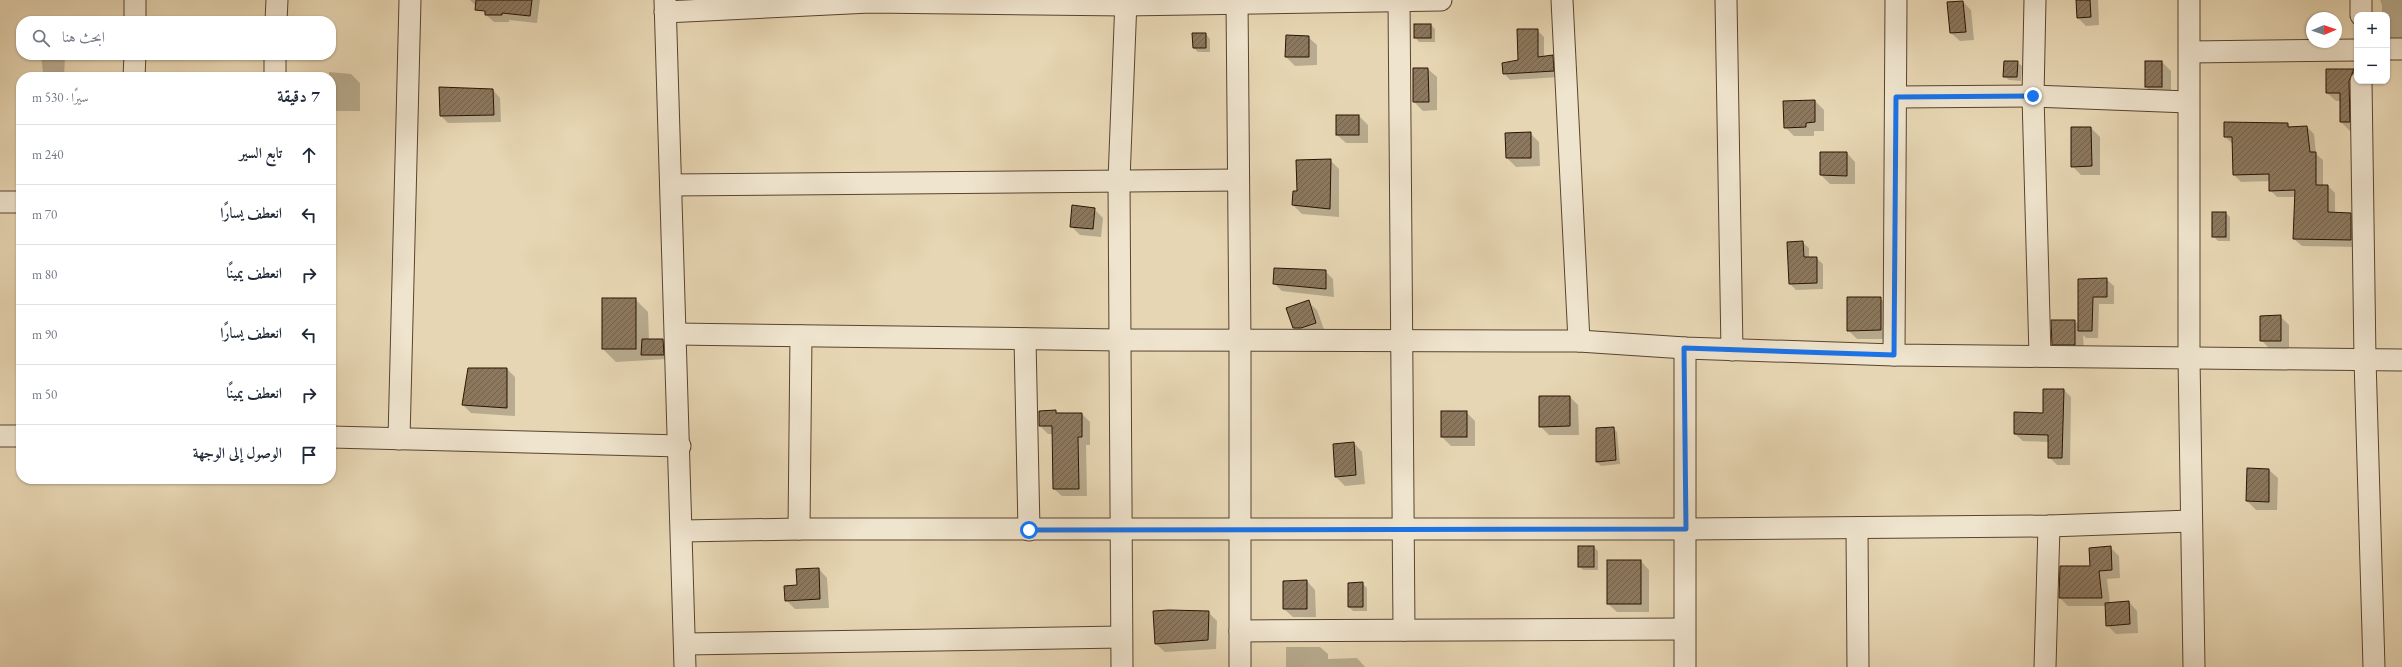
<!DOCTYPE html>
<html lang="ar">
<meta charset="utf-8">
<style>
:root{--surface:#fff;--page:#f2f2f3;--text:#1f2937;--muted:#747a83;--line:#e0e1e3}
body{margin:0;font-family:"EB Garamond",Amiri,serif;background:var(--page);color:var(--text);direction:rtl}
.controls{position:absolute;right:12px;top:12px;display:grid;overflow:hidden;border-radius:8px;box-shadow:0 1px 3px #0004}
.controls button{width:36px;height:36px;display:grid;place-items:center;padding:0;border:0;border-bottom:1px solid var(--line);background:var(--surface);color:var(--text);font:20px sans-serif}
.compass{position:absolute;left:2306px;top:12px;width:36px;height:36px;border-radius:50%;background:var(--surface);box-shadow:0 1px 3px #0004;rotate:88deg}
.stop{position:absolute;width:12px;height:12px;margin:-9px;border:3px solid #1a73e8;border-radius:50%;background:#fff}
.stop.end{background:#1a73e8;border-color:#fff;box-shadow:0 1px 4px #0008}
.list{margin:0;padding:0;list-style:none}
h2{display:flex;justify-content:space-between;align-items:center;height:52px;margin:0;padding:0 16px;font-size:17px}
h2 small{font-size:13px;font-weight:400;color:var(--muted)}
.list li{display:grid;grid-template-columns:26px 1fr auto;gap:12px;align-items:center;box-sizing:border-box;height:60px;padding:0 16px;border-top:1px solid var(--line)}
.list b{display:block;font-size:15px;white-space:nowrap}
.list em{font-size:13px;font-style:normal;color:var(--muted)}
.icon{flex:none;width:22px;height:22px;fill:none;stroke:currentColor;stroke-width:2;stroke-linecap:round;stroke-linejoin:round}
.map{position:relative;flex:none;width:2402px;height:667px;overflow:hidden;direction:ltr}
.search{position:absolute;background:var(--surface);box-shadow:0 1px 3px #0004;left:16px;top:16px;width:320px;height:44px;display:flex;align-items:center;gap:10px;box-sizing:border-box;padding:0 14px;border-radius:16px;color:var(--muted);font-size:15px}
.panel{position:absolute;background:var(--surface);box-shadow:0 1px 3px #0004;left:16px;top:72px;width:320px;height:412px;border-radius:16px;direction:rtl}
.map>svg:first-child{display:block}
</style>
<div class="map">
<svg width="2402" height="667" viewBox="0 0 2402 667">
<defs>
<pattern id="building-hatch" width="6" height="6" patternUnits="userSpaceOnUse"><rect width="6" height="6" fill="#8c785e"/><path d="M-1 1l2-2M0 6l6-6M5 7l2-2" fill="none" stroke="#73614b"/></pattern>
</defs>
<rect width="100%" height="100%" fill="#e7d6b3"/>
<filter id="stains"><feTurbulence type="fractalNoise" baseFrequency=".005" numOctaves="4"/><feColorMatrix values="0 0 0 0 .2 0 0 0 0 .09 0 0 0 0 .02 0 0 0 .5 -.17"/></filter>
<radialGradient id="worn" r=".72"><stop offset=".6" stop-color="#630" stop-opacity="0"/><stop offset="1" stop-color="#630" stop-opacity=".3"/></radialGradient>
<g fill="#0003">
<polygon points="470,0 540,0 537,23 509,20 509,22 494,22 486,15 486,7 476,6"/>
<polygon points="2077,0 2098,0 2099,25 2086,26 2078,18"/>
<polygon points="2380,0 2402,0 2402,45 2387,44 2387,15 2382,15 2382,5"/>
<polygon points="1963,2 1971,10 1974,40 1960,41 1951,33"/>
<polygon points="1431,25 1435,29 1435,42 1419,42 1415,37"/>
<polygon points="1537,30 1544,37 1544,58 1552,56 1559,63 1560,77 1510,80 1504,73 1519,61"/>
<polygon points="1206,34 1210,39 1210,52 1198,52 1194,48"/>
<polygon points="1308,37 1317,45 1317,65 1295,66 1286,57"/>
<polygon points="41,55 69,55 65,56 64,77 30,77 30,73 43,73"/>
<polygon points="2017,62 2022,66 2021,81 2009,80 2004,76"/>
<polygon points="2146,62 2162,62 2171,71 2171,96 2155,96 2146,87"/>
<polygon points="1428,69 1437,77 1437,110 1423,111 1414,102"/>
<polygon points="2327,70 2354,70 2357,73 2358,131 2350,131 2341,122 2341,101 2336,101 2327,93"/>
<polygon points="329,72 351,74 360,83 360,111 331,111 331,77 329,77"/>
<polygon points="493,90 500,98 501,122 448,123 441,116 466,91"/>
<polygon points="1815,101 1824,110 1824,131 1814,131 1814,136 1794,136 1785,127"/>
<polygon points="1359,116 1368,125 1368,143 1346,143 1337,135"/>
<polygon points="2287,124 2291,128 2307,127 2314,134 2316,154 2323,160 2323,186 2328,186 2335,193 2335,214 2350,214 2358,221 2358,247 2302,246 2294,239 2296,197 2277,197 2270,190 2270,181 2241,182 2234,175 2233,144 2225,137"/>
<polygon points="2091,128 2100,137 2100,175 2081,175 2072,166"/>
<polygon points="1530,133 1539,142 1540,166 1516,167 1507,158 1506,134"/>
<polygon points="1847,153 1855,162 1855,184 1830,184 1821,175"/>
<polygon points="1330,160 1339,169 1339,217 1302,214 1293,205 1298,192"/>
<polygon points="1094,209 1103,218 1101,237 1080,235 1071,226"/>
<polygon points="2213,213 2226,213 2230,217 2230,241 2218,241 2213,236"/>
<polygon points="1802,242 1809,248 1809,258 1816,258 1823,264 1823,289 1796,290 1790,284"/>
<polygon points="1325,271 1333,279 1334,297 1282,291 1274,283"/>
<polygon points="2106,279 2114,286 2114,304 2099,304 2098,338 2086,338 2083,335 2084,353 2062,353 2053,344 2075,321 2079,325 2079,280"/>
<polygon points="1880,298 1889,307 1889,339 1857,339 1848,330"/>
<polygon points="635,299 648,312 649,340 663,340 667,344 667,359 616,362 603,349"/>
<polygon points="1308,302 1317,310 1325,332 1303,337 1294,328"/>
<polygon points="2280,316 2289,325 2289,349 2270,349 2261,340"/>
<polygon points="507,369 515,377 515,416 471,413 463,405"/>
<polygon points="2064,390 2071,397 2070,465 2057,465 2049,457 2049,442 2023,441 2015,434 2044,414"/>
<polygon points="1570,397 1578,405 1579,435 1549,435 1540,426"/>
<polygon points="1040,412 1082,414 1090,422 1090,445 1086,445 1087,496 1062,496 1054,489 1053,434 1048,434 1040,426"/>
<polygon points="1442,412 1466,412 1475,421 1475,446 1451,446 1442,437"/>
<polygon points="1613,428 1617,432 1620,464 1601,466 1597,462 1597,429"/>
<polygon points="1354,443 1362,452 1365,484 1345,486 1336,477"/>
<polygon points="2269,470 2278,478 2277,510 2256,510 2247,501"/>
<polygon points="1594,547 1598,551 1598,570 1583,570 1579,566"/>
<polygon points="2110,547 2119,556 2120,578 2107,579 2110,603 2129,602 2137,611 2138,633 2116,634 2107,625 2106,606 2068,606 2060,598"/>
<polygon points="1641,561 1649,570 1649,612 1617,612 1608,604"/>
<polygon points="819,569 827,578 829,608 795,609 786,600"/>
<polygon points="1307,581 1315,590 1316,617 1293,617 1284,609"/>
<polygon points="1362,583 1367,588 1367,611 1353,611 1349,607"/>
<polygon points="1208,612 1217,621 1216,649 1165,652 1156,644"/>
<polygon points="1286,647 1320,647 1328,654 1328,659 1357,658 1365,667 1286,667"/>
</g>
<g fill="url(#building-hatch)" stroke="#2a1302">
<polygon points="476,0 532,0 530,16 502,13 502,15 485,15 485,11 475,10"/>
<polygon points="2076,0 2090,0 2091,17 2077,18"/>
<polygon points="1963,1 1966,32 1950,33 1947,2"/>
<rect x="1414" y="24" width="17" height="14"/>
<polygon points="1517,29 1538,29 1538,57 1553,55 1554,71 1503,74 1502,63 1518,60"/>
<polygon points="1192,33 1206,33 1206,48 1193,48"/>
<polygon points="1286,35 1309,36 1309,57 1285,57"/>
<polygon points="2004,61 2018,61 2017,77 2003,77"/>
<rect x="2145" y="61" width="17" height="26"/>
<polygon points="1413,68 1428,68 1429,102 1413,102"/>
<polygon points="2326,69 2354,69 2349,81 2350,122 2340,122 2340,93 2326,93"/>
<polygon points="439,87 493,89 494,115 440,116"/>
<polygon points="1815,100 1815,122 1806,123 1806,127 1784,128 1783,101"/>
<rect x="1336" y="115" width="23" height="20"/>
<polygon points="2224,122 2288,123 2288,127 2307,126 2310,152 2316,152 2316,185 2328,185 2328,212 2351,213 2351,240 2293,239 2295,190 2269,191 2269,174 2233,175 2232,137 2224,137"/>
<polygon points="2071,127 2091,127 2092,166 2071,167"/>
<polygon points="1531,132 1531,158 1506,158 1505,133"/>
<polygon points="1820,152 1847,152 1847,176 1820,175"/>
<polygon points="1331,159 1330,209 1292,205 1293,191 1297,191 1296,160"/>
<polygon points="1072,205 1095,208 1093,229 1070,227"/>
<rect x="2212" y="212" width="14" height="25"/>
<polygon points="1803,241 1804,257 1817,257 1817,283 1789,284 1787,242"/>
<polygon points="1274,268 1326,270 1326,289 1273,284"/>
<polygon points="2107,278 2107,297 2093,297 2092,331 2078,331 2078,279"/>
<polygon points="1847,297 1881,297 1881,330 1847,331"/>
<rect x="602" y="298" width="34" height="51"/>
<polygon points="1309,300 1316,323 1301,328 1293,328 1286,308"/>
<polygon points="2281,315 2281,341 2260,341 2260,316"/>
<polygon points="2051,320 2075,320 2075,345 2052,345"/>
<polygon points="642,339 663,339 664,355 641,355"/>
<polygon points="468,368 507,368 507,408 462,405"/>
<polygon points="2043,389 2064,389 2062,458 2048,458 2048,435 2014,434 2014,412 2043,413"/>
<polygon points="1539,396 1570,396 1570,426 1539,427"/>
<polygon points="1056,410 1056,413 1082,413 1082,437 1078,437 1079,489 1053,489 1052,426 1039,426 1039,411"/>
<rect x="1441" y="411" width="26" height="26"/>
<polygon points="1614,427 1616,460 1596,462 1596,428"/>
<polygon points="1354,442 1356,475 1335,477 1333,444"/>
<polygon points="2247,468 2269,469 2269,502 2246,501"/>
<rect x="1578" y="546" width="16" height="21"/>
<polygon points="2111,546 2112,570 2099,571 2102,598 2059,598 2060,566 2090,566 2089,548"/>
<rect x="1607" y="560" width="34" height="44"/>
<polygon points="819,568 820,599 785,601 784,586 797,585 796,569"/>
<polygon points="1307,580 1307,609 1283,609 1283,581"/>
<polygon points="1363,582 1363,607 1348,607 1348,583"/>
<polygon points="2129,601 2130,624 2106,626 2105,603"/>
<polygon points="1169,610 1209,611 1208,640 1155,644 1153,611"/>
</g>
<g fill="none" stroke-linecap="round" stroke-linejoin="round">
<defs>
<g id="street">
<polyline points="665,0 685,667"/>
<polyline points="1237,0 1240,341 1240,667"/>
<polyline points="1399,0 1404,630"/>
<polyline points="1562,0 1579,341"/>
<polyline points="1726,0 1732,350"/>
<polyline points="2035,0 2033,96 2040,356"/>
<polyline points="2189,0 2189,358 2194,667"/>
<polyline points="665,12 870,2 1125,5 1441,0"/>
<polyline points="2361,15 2361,0"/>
<polyline points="135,21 135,0"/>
<polyline points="276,21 277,0"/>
<polyline points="2387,49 2402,49"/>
<polyline points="2190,52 2357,50"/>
<polyline points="134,77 135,55"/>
<polyline points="275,77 275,55"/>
<polyline points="2361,81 2365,359 2374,667"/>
<polyline points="1896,97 2033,96 2188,102"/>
<polyline points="671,185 1238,180"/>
<polyline points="0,202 21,202"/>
<polyline points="676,334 1120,340 1579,341 1685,348 1894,355 2402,360"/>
<polyline points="1025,339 1029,530"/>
<polyline points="1685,348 1685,667"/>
<polyline points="1894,355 1896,0"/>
<polyline points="0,436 21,436"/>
<polyline points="331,437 680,446"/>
<polyline points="399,439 410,0"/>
<polyline points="1857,528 1858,667"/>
<polyline points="799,529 801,336"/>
<polyline points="682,531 799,529 1686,529 2049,526 2191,521"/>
<polyline points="1240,631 1684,629"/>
<polyline points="686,644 1121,637"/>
<polyline points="1122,667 1119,180 1126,0"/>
<polyline points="2045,667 2049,526"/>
</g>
</defs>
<use href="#street" stroke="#59442e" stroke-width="23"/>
<use href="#street" stroke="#efe4ce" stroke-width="21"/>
</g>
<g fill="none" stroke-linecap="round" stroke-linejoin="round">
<polyline stroke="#1a73e8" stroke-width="5" points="1029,530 1686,529 1684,348 1894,355 1896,97 2033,96"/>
</g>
<rect width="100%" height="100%" filter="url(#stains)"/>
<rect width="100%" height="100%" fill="url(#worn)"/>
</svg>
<div class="controls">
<button>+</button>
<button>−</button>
</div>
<svg class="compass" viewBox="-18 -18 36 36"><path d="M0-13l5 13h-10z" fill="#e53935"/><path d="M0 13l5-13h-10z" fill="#747a83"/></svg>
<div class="stop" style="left:1029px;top:530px"></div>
<div class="stop end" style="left:2033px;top:96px"></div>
<div class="search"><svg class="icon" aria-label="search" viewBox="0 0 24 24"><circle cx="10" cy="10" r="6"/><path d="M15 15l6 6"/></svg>ابحث هنا</div>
<section class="panel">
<h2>7 دقيقة<small>سيرًا · 530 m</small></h2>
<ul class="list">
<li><svg class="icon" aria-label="ahead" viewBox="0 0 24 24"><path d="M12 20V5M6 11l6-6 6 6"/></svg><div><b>تابع السير</b></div><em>240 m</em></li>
<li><svg class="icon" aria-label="left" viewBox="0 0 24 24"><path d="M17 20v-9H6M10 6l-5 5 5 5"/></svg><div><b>انعطف يسارًا</b></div><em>70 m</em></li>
<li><svg class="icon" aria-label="right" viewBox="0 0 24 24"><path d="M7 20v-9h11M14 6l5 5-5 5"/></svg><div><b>انعطف يمينًا</b></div><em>80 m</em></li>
<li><svg class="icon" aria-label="left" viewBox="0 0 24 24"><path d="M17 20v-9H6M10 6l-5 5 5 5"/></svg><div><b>انعطف يسارًا</b></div><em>90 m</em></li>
<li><svg class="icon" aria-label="right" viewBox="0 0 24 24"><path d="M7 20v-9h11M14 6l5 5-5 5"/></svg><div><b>انعطف يمينًا</b></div><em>50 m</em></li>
<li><svg class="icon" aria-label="arrive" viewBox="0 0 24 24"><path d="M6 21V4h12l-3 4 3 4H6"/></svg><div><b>الوصول إلى الوجهة</b></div></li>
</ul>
</section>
</div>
